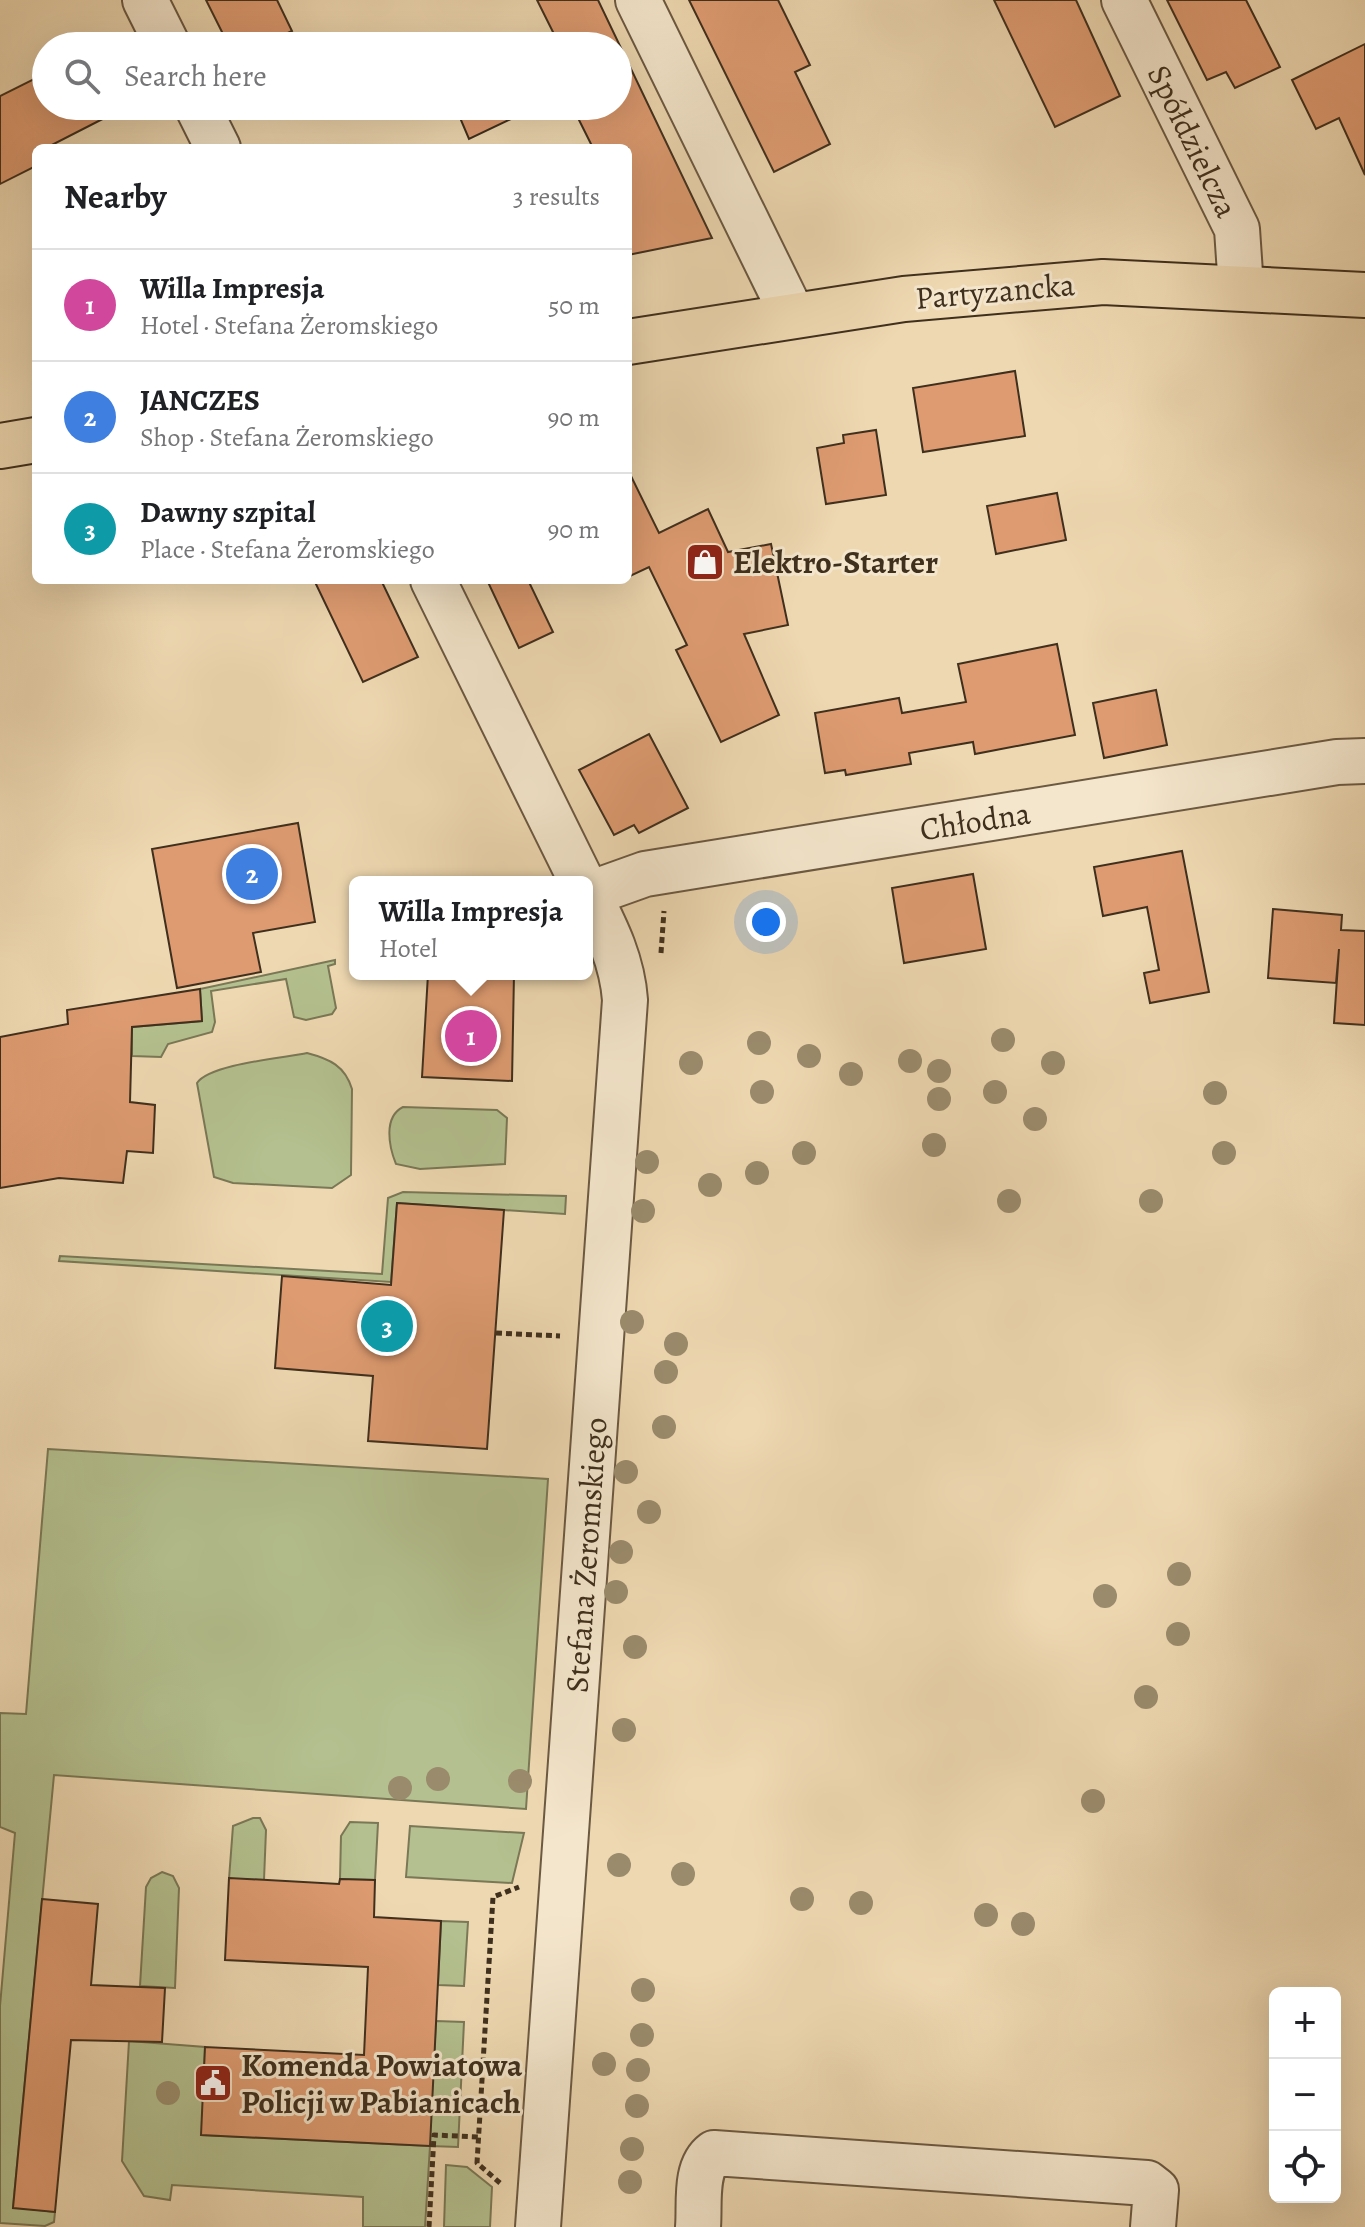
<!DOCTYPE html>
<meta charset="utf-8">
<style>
:root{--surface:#fff;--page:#f6f6f6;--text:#202124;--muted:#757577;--line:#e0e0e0;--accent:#8f2418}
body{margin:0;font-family:Alegreya,serif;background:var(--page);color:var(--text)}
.controls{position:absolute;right:24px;bottom:24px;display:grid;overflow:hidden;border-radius:12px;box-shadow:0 8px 32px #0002}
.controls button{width:72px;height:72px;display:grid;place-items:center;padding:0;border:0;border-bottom:2px solid var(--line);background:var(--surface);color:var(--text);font:40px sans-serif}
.you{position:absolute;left:766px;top:922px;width:28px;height:28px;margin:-20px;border:6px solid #fff;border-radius:50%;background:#1a73e8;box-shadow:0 0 0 12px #1a73e833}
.badge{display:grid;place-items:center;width:52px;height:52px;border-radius:50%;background:var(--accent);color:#fff;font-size:26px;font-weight:700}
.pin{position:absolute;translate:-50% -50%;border:4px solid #fff;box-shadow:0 2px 8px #0006}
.popup{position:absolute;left:349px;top:876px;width:244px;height:104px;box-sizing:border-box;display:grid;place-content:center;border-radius:12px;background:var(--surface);filter:drop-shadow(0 2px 6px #0005);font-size:26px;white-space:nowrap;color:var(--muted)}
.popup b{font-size:30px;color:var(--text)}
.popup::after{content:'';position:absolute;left:50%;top:100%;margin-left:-16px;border:16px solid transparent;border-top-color:var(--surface)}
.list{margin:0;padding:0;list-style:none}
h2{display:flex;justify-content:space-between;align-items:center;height:104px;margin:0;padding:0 32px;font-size:34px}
h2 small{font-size:26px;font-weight:400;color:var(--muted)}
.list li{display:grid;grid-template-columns:52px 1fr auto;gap:24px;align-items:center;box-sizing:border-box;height:112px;padding:0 32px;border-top:2px solid var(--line)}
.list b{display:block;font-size:30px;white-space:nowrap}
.list p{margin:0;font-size:26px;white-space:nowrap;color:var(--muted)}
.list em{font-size:26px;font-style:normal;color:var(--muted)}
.icon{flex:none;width:44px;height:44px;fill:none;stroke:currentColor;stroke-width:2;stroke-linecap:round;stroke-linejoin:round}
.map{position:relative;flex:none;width:1365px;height:2227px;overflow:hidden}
.search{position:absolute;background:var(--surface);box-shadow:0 8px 32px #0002;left:32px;top:32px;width:600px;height:88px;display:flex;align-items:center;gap:20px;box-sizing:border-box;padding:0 28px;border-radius:44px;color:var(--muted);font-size:30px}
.panel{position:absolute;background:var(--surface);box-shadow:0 8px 32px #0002;left:32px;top:144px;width:600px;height:440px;border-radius:12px}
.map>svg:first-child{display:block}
</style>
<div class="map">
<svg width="1365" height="2227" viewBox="0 0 1365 2227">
<rect width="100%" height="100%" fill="#eed8b1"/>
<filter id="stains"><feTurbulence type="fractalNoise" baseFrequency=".0025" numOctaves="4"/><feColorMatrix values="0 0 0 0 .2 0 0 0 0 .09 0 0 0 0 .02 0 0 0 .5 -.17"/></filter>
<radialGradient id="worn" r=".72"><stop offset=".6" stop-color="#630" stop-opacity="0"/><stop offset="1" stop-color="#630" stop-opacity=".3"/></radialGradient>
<g fill="#b4c08f" stroke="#7a7856" stroke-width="2">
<polygon points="335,960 335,964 328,966 336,1008 332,1014 306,1020 294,1017 286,979 211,991 215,1022 212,1032 168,1044 161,1057 132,1056 132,1027 202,1021 200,989"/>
<path d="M307,1053C330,1059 345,1066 352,1089L351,1175L332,1188L233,1183L214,1177L197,1083C210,1064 283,1058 307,1053Z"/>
<path d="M403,1107L497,1110L507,1118L505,1164L420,1169L396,1164C389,1147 383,1117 403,1107Z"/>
<polygon points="403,1192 566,1196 565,1214 397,1203 391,1282 59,1261 60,1256 382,1274 388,1198"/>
<polygon points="48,1449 548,1479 526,1809 54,1775 13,2207 55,2212 54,2222 45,2226 0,2223 0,2006 15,1833 0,1827 0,1713 26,1714"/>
<polygon points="253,1818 260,1818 266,1830 264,1880 229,1879 233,1826"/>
<polygon points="350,1822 378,1823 375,1880 340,1879 341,1836"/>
<polygon points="410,1826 524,1833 512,1883 406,1877"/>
<polygon points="162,1872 173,1876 179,1888 175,1988 140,1986 146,1887 151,1878"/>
<polygon points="441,1921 468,1922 464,1986 438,1985"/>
<polygon points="436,2021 464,2022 458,2147 430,2146 425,2227 363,2227 363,2197 172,2185 170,2200 144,2196 122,2161 129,2041 205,2047 202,2135 429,2146"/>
<polygon points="446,2165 467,2167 492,2187 490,2227 444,2227"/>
</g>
<g fill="#de9b71" stroke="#3f2f1d" stroke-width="2">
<polygon points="206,0 277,0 292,31 260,46 229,46"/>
<polygon points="537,0 598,0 712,238 628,255 628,148 593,148 572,106 618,106 618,46 549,46 558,42"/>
<polygon points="689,0 778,0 810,65 795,72 830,144 774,172"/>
<polygon points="994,0 1076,0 1120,96 1055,127"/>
<polygon points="1167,0 1246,0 1280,67 1235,88 1226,72 1207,80"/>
<polygon points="1365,44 1365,175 1339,118 1316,129 1292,80"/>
<polygon points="46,73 46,106 128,106 46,148 36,148 36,166 0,184 0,96"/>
<polygon points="455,106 505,106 511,119 469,139"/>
<polygon points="1015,371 1025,436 923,452 913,388"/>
<polygon points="876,430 886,495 826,504 817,448 844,443 843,435"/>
<polygon points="628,470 659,533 708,509 728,552 771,544 788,625 744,634 779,715 721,742 676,650 687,645 649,567 628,577"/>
<polygon points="1057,493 1066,540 996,554 987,506"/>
<polygon points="314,580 381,580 418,657 363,682"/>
<polygon points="487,580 528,580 553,632 519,648"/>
<polygon points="1057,644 1075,735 975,754 973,742 909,753 911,764 846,775 845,770 825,773 815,713 899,698 902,713 966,702 958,664"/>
<polygon points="1156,690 1167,745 1104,758 1093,703"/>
<polygon points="649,734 688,808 639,833 634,825 614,835 579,770"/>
<polygon points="298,823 315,922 253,933 261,972 177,988 152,849"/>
<polygon points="1182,851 1209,992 1150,1003 1144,973 1159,970 1147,907 1103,916 1094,867"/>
<polygon points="973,874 986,949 904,963 892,888"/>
<polygon points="1273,909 1342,915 1341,930 1365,931 1365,1025 1334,1023 1339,949 1336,983 1268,978"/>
<polygon points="428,974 514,974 512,1081 422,1077"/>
<polygon points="200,989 202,1021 132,1027 130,1102 155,1105 153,1153 127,1151 123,1183 59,1178 0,1188 0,1037 68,1024 67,1010"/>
<polygon points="397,1203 504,1210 487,1449 368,1441 373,1376 275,1368 282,1276 391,1285"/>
<polygon points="229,1878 339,1884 340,1879 375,1880 374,1917 441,1921 430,2146 201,2135 205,2047 364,2055 368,1967 225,1960"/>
<polygon points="42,1899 98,1904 91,1985 165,1988 162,2042 71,2040 55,2212 13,2208"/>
</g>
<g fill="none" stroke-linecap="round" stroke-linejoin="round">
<defs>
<g id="minor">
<polyline points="145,0 168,46"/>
<polyline points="638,0 792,314"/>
<polyline points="1124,0 1237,229 1241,288"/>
<polyline points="197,106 218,148"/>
<polyline points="433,580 582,882"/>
<polyline points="589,894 645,874 1337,762 1365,761"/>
<path d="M538,2227L625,1000C622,959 605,927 587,891"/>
<path d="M698,2227C700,2204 694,2168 714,2153L1147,2183L1156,2190L1153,2227"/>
</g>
<g id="major">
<polyline points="628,342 904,299 1103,282 1365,295"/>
<polyline points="0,446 36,440"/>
</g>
</defs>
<use href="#minor" stroke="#6b5942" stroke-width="48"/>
<use href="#major" stroke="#3f2f1d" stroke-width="48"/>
<g stroke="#3f2f1d" stroke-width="5" stroke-dasharray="6 4" stroke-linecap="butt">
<polyline points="661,953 664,911"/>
<polyline points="496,1333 560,1336"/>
<polyline points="500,2183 477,2163 493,1897 519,1887"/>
<polyline points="429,2227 434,2135 478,2137"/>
</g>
<use href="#minor" stroke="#f4e6cc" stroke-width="44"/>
<use href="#major" stroke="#eed8b1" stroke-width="44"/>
</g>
<g fill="#9a8b6c">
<circle cx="1003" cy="1040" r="12"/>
<circle cx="759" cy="1043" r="12"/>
<circle cx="809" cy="1056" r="12"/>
<circle cx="910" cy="1061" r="12"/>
<circle cx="691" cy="1063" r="12"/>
<circle cx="1053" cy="1063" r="12"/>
<circle cx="939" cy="1071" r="12"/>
<circle cx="851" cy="1074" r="12"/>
<circle cx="762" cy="1092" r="12"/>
<circle cx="995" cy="1092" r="12"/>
<circle cx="1215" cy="1093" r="12"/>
<circle cx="939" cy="1099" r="12"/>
<circle cx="1035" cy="1119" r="12"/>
<circle cx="934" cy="1145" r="12"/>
<circle cx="804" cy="1153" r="12"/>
<circle cx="1224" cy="1153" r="12"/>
<circle cx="647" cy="1162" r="12"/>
<circle cx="757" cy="1173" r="12"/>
<circle cx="710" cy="1185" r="12"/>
<circle cx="1009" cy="1201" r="12"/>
<circle cx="1151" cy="1201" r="12"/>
<circle cx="643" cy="1211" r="12"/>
<circle cx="632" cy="1322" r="12"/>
<circle cx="676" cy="1344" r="12"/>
<circle cx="666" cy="1372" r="12"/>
<circle cx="664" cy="1427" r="12"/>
<circle cx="626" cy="1472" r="12"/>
<circle cx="649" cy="1512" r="12"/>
<circle cx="621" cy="1552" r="12"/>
<circle cx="1179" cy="1574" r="12"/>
<circle cx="616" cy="1592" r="12"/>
<circle cx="1105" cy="1596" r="12"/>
<circle cx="1178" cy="1634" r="12"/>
<circle cx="635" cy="1647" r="12"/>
<circle cx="1146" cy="1697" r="12"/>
<circle cx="624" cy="1730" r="12"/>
<circle cx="438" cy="1779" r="12"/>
<circle cx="520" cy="1781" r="12"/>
<circle cx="400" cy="1788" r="12"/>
<circle cx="1093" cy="1801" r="12"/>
<circle cx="619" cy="1865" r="12"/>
<circle cx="683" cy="1874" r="12"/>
<circle cx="802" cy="1899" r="12"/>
<circle cx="861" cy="1903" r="12"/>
<circle cx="986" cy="1915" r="12"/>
<circle cx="1023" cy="1924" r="12"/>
<circle cx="643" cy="1990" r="12"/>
<circle cx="642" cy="2035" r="12"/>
<circle cx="604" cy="2064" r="12"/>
<circle cx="638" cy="2070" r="12"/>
<circle cx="168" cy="2093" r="12"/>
<circle cx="637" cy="2106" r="12"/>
<circle cx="632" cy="2149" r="12"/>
<circle cx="630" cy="2182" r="12"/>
</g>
<defs>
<symbol id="shop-square" viewBox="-11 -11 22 22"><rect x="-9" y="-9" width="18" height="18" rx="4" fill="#8f2418" stroke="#f4e6cc"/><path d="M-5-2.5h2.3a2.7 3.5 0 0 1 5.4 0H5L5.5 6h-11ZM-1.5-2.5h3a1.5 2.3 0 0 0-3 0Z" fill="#fff"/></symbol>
<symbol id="civic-square" viewBox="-11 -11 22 22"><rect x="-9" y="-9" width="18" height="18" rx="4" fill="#8f2418" stroke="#f4e6cc"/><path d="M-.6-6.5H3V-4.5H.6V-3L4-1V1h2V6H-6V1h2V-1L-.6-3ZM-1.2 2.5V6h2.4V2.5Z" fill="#fff"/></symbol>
</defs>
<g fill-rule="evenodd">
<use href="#shop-square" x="683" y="540" width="44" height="44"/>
<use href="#civic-square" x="191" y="2061" width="44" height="44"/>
</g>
<g text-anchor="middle" stroke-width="6" stroke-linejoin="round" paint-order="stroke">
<g font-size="32" fill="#3f2f1d" stroke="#f4e6cc">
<text transform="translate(1193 141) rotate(64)" y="11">Spółdzielcza</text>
<text transform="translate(995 291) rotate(-5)" y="11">Partyzancka</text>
<text transform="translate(975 821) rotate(-9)" y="11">Chłodna</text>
<text transform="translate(586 1555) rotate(-86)" y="11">Stefana Żeromskiego</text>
</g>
<g font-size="32" font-weight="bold" fill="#3f2f1d" stroke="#f4e6cc" text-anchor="start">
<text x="733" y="573">Elektro-Starter</text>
<text x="241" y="2076">Komenda Powiatowa<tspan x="241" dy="37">Policji w Pabianicach</tspan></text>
</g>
</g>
<rect width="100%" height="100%" filter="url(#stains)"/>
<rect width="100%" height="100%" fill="url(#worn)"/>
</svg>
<div class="controls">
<button>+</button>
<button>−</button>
<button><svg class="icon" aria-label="locate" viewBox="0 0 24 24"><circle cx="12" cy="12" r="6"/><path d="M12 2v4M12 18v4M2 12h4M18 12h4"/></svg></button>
</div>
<div class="you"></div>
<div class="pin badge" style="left:471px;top:1036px;background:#d1479c">1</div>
<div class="popup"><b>Willa Impresja</b>Hotel</div>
<div class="pin badge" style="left:252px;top:874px;background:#3f7fe0">2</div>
<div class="pin badge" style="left:387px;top:1326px;background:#0f9aa8">3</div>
<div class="search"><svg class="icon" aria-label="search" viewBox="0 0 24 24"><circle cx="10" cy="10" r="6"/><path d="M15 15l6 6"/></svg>Search here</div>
<section class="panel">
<h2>Nearby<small>3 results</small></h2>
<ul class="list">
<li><span class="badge" style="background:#d1479c">1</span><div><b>Willa Impresja</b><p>Hotel · Stefana Żeromskiego</p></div><em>50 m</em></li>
<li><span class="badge" style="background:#3f7fe0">2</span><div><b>JANCZES</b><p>Shop · Stefana Żeromskiego</p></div><em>90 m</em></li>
<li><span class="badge" style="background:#0f9aa8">3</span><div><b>Dawny szpital</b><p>Place · Stefana Żeromskiego</p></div><em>90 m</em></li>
</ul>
</section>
</div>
